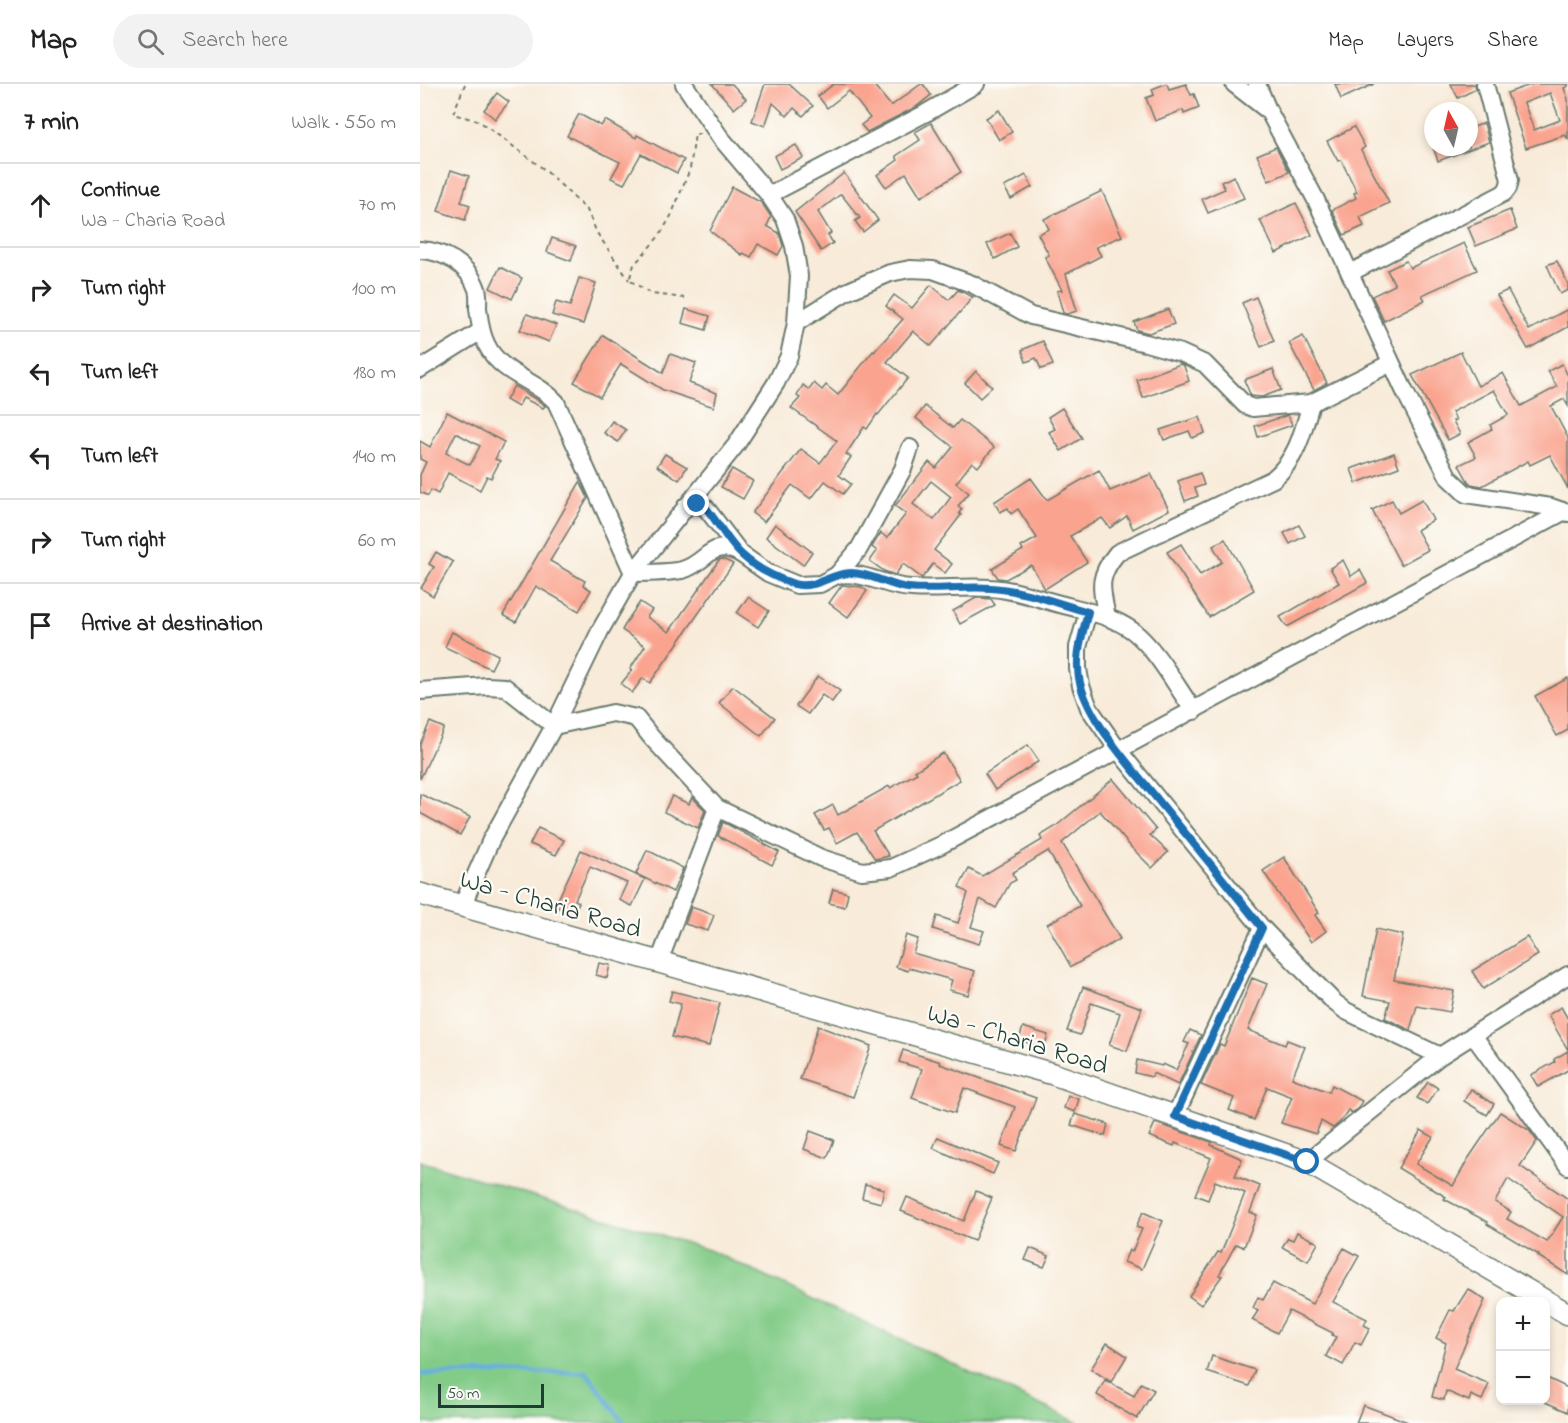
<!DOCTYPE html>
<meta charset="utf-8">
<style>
:root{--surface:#fff;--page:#f2f2f2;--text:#222;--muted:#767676;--line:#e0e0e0}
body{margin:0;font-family:"Indie Flower",sans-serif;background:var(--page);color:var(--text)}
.controls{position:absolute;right:18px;bottom:18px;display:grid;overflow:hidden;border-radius:12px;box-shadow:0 3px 9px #0003}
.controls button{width:54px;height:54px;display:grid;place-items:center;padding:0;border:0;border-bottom:2px solid var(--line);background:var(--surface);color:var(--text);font:30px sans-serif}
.compass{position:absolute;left:1004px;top:18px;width:54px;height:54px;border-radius:50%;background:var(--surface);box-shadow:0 3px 9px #0003;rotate:352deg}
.scale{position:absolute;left:18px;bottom:15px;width:106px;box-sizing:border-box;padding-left:6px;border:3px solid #1f3d34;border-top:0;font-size:16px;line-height:21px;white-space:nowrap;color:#1f3d34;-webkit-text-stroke:4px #fdfcf7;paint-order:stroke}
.stop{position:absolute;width:18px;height:18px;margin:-14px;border:4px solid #1f6fb2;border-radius:50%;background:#fff}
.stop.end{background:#1f6fb2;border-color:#fff;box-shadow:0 2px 6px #0008}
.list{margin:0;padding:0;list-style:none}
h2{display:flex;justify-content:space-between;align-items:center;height:78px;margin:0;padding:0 24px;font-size:26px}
h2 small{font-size:20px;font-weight:400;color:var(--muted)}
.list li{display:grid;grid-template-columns:39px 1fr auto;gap:18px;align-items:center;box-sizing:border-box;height:84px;padding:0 24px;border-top:2px solid var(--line)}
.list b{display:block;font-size:22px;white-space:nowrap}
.list p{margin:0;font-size:20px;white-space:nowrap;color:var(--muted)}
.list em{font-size:20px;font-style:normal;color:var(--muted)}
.icon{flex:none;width:33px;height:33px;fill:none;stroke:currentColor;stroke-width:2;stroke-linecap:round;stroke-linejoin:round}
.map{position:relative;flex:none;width:1148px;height:1339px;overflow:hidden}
header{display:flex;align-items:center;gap:36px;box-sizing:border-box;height:84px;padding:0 30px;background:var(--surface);border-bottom:2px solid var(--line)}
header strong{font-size:28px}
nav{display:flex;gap:33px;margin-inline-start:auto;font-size:21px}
.search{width:420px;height:54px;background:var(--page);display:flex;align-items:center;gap:15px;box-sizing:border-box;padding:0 21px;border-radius:33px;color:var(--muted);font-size:22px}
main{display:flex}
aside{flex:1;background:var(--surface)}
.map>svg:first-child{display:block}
</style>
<header>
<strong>Map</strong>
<div class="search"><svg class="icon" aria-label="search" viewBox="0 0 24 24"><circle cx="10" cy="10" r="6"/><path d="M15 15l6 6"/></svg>Search here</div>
<nav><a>Map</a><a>Layers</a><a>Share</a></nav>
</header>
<main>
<aside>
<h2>7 min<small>Walk · 550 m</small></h2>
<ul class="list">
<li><svg class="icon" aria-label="ahead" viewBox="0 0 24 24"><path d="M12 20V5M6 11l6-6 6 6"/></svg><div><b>Continue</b><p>Wa - Charia Road</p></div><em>70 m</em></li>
<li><svg class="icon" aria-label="right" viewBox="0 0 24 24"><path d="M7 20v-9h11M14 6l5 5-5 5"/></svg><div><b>Turn right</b></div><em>100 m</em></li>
<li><svg class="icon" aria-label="left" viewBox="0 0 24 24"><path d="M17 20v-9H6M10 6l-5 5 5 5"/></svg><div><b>Turn left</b></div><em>180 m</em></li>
<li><svg class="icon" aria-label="left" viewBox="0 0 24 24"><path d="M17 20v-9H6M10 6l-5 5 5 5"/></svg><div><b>Turn left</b></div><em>140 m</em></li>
<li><svg class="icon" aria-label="right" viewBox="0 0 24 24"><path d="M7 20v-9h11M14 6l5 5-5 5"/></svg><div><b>Turn right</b></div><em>60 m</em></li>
<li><svg class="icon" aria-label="arrive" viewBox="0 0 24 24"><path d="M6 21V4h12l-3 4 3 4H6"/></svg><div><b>Arrive at destination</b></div></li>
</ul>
</aside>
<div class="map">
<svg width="1148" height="1339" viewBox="0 0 1148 1339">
<rect width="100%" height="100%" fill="#fdfcf7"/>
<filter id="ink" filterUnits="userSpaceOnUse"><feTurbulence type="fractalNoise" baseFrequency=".0167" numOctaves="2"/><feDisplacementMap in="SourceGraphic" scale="12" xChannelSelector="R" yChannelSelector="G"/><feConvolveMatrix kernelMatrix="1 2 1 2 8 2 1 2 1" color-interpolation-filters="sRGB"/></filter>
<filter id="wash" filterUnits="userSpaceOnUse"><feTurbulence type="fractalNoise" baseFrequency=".008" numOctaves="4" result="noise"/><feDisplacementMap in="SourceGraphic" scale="24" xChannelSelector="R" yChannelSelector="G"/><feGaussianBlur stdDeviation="1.35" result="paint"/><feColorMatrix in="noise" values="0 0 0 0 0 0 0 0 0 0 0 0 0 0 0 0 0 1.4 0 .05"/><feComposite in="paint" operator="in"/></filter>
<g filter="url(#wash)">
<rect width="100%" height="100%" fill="#f8ebd9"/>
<polygon fill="#83cc88" stroke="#51845e" stroke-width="1.5" points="0,1077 289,1166 659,1339 0,1339"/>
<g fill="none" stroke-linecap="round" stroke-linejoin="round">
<polyline stroke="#68aede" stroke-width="4.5" points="0,1290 166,1288 204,1339"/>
</g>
<g id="blocks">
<g fill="#faa490" fill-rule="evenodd">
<polygon points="292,0 312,0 326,15 314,25"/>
<polygon points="345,0 369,0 393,22 383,32 374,24 367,32 353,19 345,42 332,37"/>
<polygon points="414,0 453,0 471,22 501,0 503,0 511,11 496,23 447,48 441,41 450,34 429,7 407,24 398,12"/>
<polygon points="745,0 747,0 749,5 766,0 771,11 774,10 779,24 764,30 763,26 735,37 726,14 734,11 732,5"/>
<polygon points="915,0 954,0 921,15"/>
<polygon points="1031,0 1055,0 1056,5 1038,14"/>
<path d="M1113,0H1148V2L1144,4L1148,15V55L1145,51L1106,64L1087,9ZM1130,9L1140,36L1114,46L1104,19Z"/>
<polygon points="77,9 89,18 75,35 64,26"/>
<polygon points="579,26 592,48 579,56 566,34"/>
<polygon points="159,30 181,42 185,36 216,54 217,51 264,76 257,89 221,70 204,100 191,94 200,78 147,52"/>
<polygon points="511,39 541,88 501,113 486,89 466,103 457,91 478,76 476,72 500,56 495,48"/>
<polygon points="1064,39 1069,58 1018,77 1013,63 1049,63 1049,45"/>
<polygon points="934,43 945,63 941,66 969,119 940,133 944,142 924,151 912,126 936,114 934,109 937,108 921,76 918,77 907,57"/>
<polygon points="376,61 383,74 360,85 354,72"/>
<polygon points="856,63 869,88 849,97 837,71"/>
<polygon points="31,86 49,92 41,118 50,121 45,136 18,127"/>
<polygon points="424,89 458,136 443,148 435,137 440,134 421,110 398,128 411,149 408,151 413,159 401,167 375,128"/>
<polygon points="606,91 612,103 591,115 584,103"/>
<polygon points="814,92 824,114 788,129 782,115 805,105 801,98"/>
<polygon points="312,103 342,119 351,133 347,142 359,149 363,162 358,171 338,160 331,173 323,169 322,171 290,147"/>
<polygon points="682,107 702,152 676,163 681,172 646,190 657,227 647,230 643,229 637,207 642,206 625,173 629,171 618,150 629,145 624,135"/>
<polygon points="876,119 892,151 856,169 840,136"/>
<polygon points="1090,126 1097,145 1056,162 1048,143"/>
<polygon points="590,149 597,163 575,175 567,160"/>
<polygon points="132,154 156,162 151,177 127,168"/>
<polygon points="1044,159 1057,186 1002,211 1005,216 964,237 952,212 975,201 967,186 986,177 990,184"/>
<polygon points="1137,177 1148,200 1148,206 1140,210 1127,181"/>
<polygon points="80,183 102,194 92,215 70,204"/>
<polygon points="159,194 176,199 163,240 132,231 136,218 150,222"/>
<polygon points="511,201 529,216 538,206 553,213 511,262 493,247 467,278 488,294 458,331 457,330 447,345 444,343 426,370 431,373 419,391 431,400 423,410 405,397 391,415 372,401 344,438 332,429 381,365 400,379 417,357 371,324 380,314 377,312 383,301 389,306 394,299 402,306 406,301 418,311 453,267 454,268 483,235 466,222 474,211 492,224"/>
<polygon points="1088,206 1109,246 1148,225 1148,243 1108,265 1077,211"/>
<polygon points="836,213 854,257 841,263 822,219"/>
<polygon points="266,225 290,232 286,246 262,239"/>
<polygon points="748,225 754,240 729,249 717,246 714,238"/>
<polygon points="107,230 136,241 129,258 100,246"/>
<polygon points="183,251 243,289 250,270 276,279 269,299 297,309 294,323 243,306 201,280 180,313 154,298"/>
<polygon points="883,252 907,299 894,306 869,259"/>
<polygon points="623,257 633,281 621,285 616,274 606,278 602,266"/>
<polygon points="1041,268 1058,302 1083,289 1101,322 1137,303 1128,287 1142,280 1148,292 1148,322 1144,315 1131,322 1148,354 1148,405 1130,371 1110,381 1108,377 1062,402 1051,400 1048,397 1039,381 1056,373 1048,358 1072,345 1070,341 1088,331 1074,306 1032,328 1036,336 1033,337 1040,350 1028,356 992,291"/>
<polygon points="760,280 764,282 769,297 723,314 717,296"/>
<polygon points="853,285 861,306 842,313 831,312 824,296"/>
<polygon points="556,287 572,303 560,314 545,299"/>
<polygon points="94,302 122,319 125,322 123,324 103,314 98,323 86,316"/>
<path d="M505,322L533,344L540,336L574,363L558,383L552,378L536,399L549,409L538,422L542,425L539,429L541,431L514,466L532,480L525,489L513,480L502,494L483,480L475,491L464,487L450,477L457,467L452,463L458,453L461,449L467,454L486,430L475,422L509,378L516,384L533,363L496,334ZM511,397L531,413L514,436L493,420Z"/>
<polygon points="642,324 662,354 641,367 629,348 635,345 628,333"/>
<path d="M27,328L84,358L75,375L80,377L71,394L67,392L60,406L28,389L18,410L11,406L8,412L0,408V391L6,378L0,375V357L10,363ZM36,349L60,362L50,381L26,369Z"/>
<polygon points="868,331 872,341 838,353 835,342"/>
<polygon points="780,333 785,349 772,354 769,347 744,356 740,346"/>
<polygon points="192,337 206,346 198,358 184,349"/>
<polygon points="974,369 979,383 936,399 931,385"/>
<polygon points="245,370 267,383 259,396 237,382"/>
<polygon points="312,385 333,397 323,415 301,403"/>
<polygon points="679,386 690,407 731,390 749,426 713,445 707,432 690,444 682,434 650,452 667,478 625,505 611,481 586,495 578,494 572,485 603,466 601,463 617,454 598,425 591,430 588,424 580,428 574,418 611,394 627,416"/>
<polygon points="780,389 784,401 775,404 778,412 765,417 758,397"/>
<polygon points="160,398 168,414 130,477 165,497 163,501 171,506 159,527 116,502 96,538 83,531"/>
<polygon points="972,416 979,429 1002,416 1013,436 997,446 1008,466 981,481 952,426"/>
<polygon points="355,440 392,468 383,481 346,453"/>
<polygon points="879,441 885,452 870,460 864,449"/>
<polygon points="805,455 834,506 789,533 747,468 761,460 780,491 802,478 793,462"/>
<polygon points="16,468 33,478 13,512 1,504 14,483 9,480"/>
<polygon points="303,475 313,480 230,599 223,594 212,609 201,600 212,586 210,585 225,562 202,546 209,534 220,518 232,526 227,533 249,548 299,476"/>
<polygon points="923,476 931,492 940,486 947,499 867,543 860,533 919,499 910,484"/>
<polygon points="422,501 441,503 447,507 428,533 409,519"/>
<polygon points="328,513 349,527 338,543 317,529"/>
<polygon points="556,514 571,515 575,521 540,540 533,527"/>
<polygon points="32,548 78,571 71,585 25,563"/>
<polygon points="398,592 420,607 412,618 402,611 388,630 376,622"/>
<polygon points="1148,594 1148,646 1137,652 1115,612"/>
<polygon points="313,602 355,634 341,652 299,619"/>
<polygon points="10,638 24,644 0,695 0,660"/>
<polygon points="608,661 619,677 575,706 565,690"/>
<polygon points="523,669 540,696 453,747 469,772 455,775 437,748 417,759 409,744 404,746 395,731 413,721 418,731 469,702 470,704 497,689 495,687"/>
<polygon points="693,695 736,746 730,751 748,768 732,784 711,763 680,727 642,759 700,855 651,883 627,840 660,822 628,767 592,789 596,796 590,799 576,824 560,815 551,843 564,847 559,860 513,845 517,832 538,839 548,809 539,803 549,785 562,792 622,756 620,752 635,743"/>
<polygon points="0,710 50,733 40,751 0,729"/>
<polygon points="252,712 269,720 272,713 285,726 278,744 244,728"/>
<polygon points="303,738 359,768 352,781 298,752"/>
<polygon points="118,744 144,756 136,771 110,760"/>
<polygon points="161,766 225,795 212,822 199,816 207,799 170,783 155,816 159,818 153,831 135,822"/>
<polygon points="227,766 263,784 253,808 216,790"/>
<polygon points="864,773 899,829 895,831 906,847 891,858 843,787"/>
<polygon points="413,805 428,809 425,823 409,819"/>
<polygon points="271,823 294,831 288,847 265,840"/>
<polygon points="956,845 983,851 974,896 1034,907 1030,928 997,922 990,946 965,934 970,917 943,912"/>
<polygon points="486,851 498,855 493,869 555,887 548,911 529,906 532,896 489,884 488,887 476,883"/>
<polygon points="1107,853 1118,871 1063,905 1052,887"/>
<polygon points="179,879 190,881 187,894 176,891"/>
<polygon points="832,894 847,900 828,946 865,961 867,956 885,963 872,994 909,1008 912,1001 942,1017 938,1024 932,1029 928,1026 920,1038 913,1044 901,1037 896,1050 861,1039 872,1013 847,1003 834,1036 809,1026 814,1014 781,1001 800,960 804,962"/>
<polygon points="663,903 722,924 707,967 689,961 700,929 671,919 660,951 647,947"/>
<polygon points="252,907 300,919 289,962 252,953 261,920 249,917"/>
<polygon points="1141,923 1148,935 1148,966 1128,931"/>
<polygon points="398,942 451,962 433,1013 380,995"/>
<polygon points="603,943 628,951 624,964 599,956"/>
<polygon points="770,946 781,951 758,1001 733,989 732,993 715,989 717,976 742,982 743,980 756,986 769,960 764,958"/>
<polygon points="483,966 521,978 520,980 616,1014 596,1067 581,1062 595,1023 544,1004 535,1029 492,1014 502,985 479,978"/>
<polygon points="1148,967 1148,986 1118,1003 1111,991 1135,978 1134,975"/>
<polygon points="1008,998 1018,1004 1007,1020 997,1014"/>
<polygon points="1051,1005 1074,1020 1067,1031 1044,1017"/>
<polygon points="648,1012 659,1015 655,1028 644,1024"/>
<path d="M1080,1028L1109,1046L1117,1057L1100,1082L1148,1115V1191L1118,1172L1119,1171L1067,1140L1068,1138L1024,1115L1026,1113L978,1084L1001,1046L1013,1053L996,1080L1033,1102L1048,1075ZM1088,1095L1143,1133L1127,1158L1087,1135L1091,1128L1075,1118Z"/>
<polygon points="655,1030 688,1040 685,1052 651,1041"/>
<polygon points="735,1039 792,1058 791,1061 822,1075 815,1092 840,1102 830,1128 837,1131 824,1163 816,1160 799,1191 802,1192 781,1221 769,1212 798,1168 801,1169 825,1109 795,1097 788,1116 775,1111 791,1074 755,1059 754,1062 729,1052"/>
<polygon points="390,1047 414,1056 407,1074 384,1065"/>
<polygon points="518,1053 578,1079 573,1090 513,1064"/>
<polygon points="445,1100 464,1105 461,1119 442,1114"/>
<polygon points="556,1107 572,1114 554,1157 481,1127 487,1113 544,1137"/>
<polygon points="723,1128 743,1137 722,1185 704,1178 709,1166 712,1168 722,1145 716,1143"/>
<polygon points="877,1148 898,1159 888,1177 862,1163 868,1154 873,1156"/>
<polygon points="610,1164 629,1172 624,1183 605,1176"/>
<polygon points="924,1164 939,1172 913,1218 947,1235 944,1241 950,1244 941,1261 935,1258 923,1281 906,1272 916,1253 912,1251 913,1249 869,1227 857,1249 832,1236 838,1227 833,1224 838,1213 843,1216 853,1199 892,1220"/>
<polygon points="1048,1205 1065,1216 1034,1285 1069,1300 1062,1316 1051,1311 1049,1317 1026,1307 1024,1316 1012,1313 1026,1259 1016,1254 1030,1226 1034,1227"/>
<polygon points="687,1259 707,1272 691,1298 671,1285"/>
<polygon points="792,1272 835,1286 829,1302 787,1288"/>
<polygon points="1125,1293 1148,1304 1148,1328 1125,1318"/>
<polygon points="685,1296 714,1312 721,1299 734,1306 717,1335 677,1311"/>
<polygon points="943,1321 988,1338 988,1339 936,1339"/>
</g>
</g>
</g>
<g filter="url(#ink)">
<use href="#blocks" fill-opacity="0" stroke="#6b7a6e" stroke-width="1.5"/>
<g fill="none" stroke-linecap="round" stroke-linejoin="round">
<defs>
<g id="minor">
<polyline points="814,0 846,25"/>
<polyline points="837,0 848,26 896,116 985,308 1029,394 1046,410 1131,423 1148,429"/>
<polyline points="349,111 506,29 556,0"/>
<path d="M0,166C24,167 49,181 57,205C59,211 58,218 58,224C60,241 62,257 73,271C89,292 118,298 136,318L213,489C229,489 246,489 262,486C288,479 290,453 321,470"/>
<polyline points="930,189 1084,109 1088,104 1090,96 1065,0"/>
<polyline points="376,239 426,208 470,189 490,185 513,186 552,200 611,232 726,259 761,269 785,280 825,321 833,324 891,319 971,279"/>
<polyline points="0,285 61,247"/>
<path d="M490,364L483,385L439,465L417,491C447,487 464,503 492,504C518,506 544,502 570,504C593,505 614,513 636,519C662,526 691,531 713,547C737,566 756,602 774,627"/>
<polyline points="266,422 277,420 286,424 321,470 348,489 377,501 400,500 417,491"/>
<polyline points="668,528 658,563 658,585 661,602 669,624 698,666 842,844 914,918 926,927 1020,972"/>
<path d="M687,533C681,504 677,493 697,469L853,395C877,375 883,348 891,319"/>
<polyline points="0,607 67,602 85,603 134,642 193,629 216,634 232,654 297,724 401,774 442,787 471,784 521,761 1145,427"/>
<polyline points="42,822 71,756 134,642 181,545 213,489 316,361 356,299 369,272 376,239 379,192 374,162 365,135 349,111 300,53 264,0"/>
<polyline points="239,878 297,724"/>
<polyline points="1053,951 1148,1082"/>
<polyline points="755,1032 842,844"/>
<polyline points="887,1078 1020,972 1148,891"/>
</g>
<polyline id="tertiary" points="0,810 633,990 887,1078 1148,1230"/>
</defs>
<use href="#minor" stroke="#6b7a6e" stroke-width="20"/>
<use href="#tertiary" stroke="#6b7a6e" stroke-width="24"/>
<g stroke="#6b7a6e" stroke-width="2" stroke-dasharray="4.5 4.5" stroke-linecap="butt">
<polyline points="45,0 33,30 59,37 125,86 167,126 177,149 209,196"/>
<polyline points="265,214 232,210 209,196 214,181 240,151 251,132 270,85 275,50 280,50"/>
</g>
<use href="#minor" stroke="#fff" stroke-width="16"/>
<use href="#tertiary" stroke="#fff" stroke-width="21"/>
</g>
</g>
<g fill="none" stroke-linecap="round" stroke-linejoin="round" filter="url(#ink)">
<path stroke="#1f6fb2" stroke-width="8" d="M277,420L286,424C297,437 310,461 322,471C336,484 356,494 374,500C395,506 411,489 431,489C451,489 469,502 488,504C515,507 543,502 571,504C604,506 636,519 668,528C662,552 654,574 660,599C670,639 713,685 738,716C773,759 808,801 842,844L755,1032L887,1078"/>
</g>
<g text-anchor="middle" stroke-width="4.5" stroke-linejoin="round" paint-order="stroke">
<g font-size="26" fill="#1f3d34" stroke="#fdfcf7">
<text transform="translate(131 819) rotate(16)" y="9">Wa - Charia Road</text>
<text transform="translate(598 954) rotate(17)" y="9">Wa - Charia Road</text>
</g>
</g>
</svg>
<div class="controls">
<button>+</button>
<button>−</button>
</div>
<svg class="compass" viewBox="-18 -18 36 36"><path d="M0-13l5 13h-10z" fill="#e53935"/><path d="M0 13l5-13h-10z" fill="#767676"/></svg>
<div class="scale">50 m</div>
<div class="stop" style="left:887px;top:1078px"></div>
<div class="stop end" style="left:277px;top:420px"></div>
</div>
</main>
